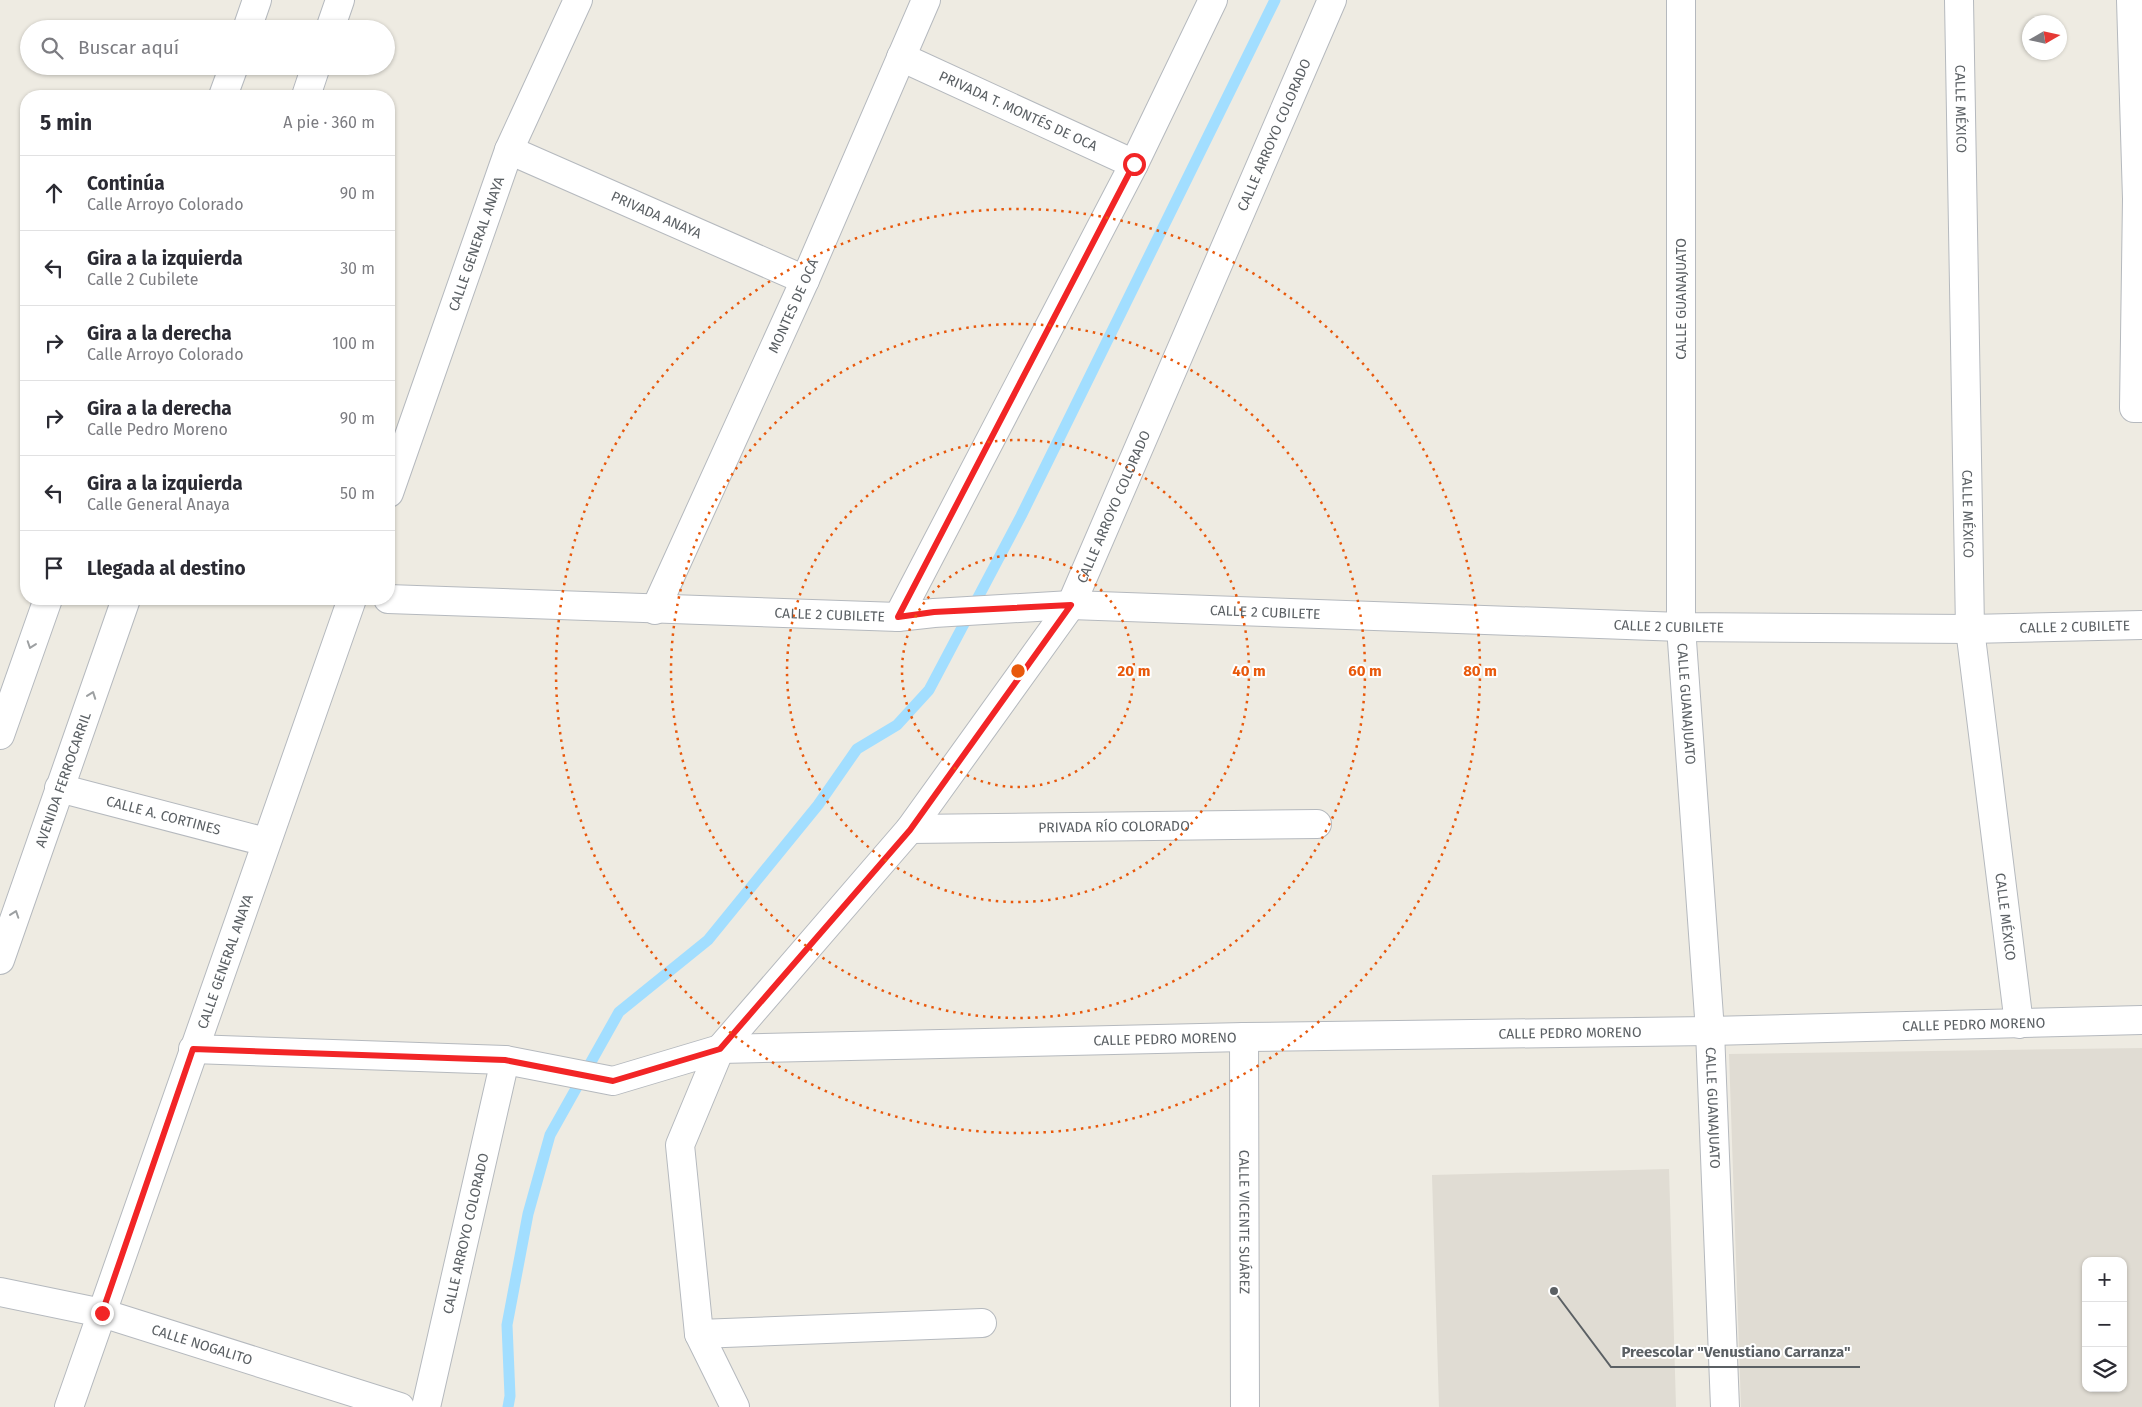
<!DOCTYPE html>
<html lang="es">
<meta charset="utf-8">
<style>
:root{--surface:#fff;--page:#f7f7f7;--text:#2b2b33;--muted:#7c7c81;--line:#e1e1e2}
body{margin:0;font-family:"Fira Sans",sans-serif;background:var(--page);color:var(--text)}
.controls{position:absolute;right:15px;bottom:15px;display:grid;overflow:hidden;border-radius:10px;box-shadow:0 1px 4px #0004}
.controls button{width:45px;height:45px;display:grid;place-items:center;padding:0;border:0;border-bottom:1px solid var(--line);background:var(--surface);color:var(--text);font:25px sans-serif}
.compass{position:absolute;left:2022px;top:15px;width:45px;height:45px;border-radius:50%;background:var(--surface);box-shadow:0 1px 4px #0004;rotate:81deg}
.stop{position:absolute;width:15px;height:15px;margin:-11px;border:4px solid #f22526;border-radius:50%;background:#fff}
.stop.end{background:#f22526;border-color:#fff;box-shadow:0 1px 5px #0008}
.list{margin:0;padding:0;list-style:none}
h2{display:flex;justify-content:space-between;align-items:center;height:65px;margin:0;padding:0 20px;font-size:21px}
h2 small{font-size:16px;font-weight:400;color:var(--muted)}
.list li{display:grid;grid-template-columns:32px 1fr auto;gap:15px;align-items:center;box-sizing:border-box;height:75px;padding:0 20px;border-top:1px solid var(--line)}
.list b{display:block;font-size:19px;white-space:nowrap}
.list p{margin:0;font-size:16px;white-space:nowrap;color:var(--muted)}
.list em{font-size:16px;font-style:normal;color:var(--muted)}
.icon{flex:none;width:28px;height:28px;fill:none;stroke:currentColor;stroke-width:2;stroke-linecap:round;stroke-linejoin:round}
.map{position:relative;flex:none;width:2142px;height:1407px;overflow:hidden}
.search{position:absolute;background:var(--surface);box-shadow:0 1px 4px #0004;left:20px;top:20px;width:375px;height:55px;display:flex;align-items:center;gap:12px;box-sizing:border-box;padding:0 18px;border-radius:28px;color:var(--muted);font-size:19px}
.panel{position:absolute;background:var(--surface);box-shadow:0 1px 4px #0004;left:20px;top:90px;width:375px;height:515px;border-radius:20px}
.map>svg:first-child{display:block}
</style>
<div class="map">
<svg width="2142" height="1407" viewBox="0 0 2142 1407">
<rect width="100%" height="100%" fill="#eeebe2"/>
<g fill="#e0dcd3" fill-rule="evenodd">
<path d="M2142,1048V1407H1741L1729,1054ZM2086,1261H2123V1388H2086Z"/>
<polygon points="1669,1169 1676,1407 1439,1407 1432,1175"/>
</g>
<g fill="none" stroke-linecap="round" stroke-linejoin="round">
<polyline stroke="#a2deff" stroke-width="11" points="508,1407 510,1396 507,1325 528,1214 550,1135 619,1012 708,940 818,805 857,749 897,725 929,690 1021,516 1275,0"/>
<defs>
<g id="minor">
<path id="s1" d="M1681,0V627L1710,1031L1725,1407"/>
<path id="s2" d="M1959,0L1970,629L2019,1024"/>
<polyline points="2131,0 2137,199 2134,408 2142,408"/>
<path id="s3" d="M901,57L1134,164"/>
<path id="s4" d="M509,150L805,280"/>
<path id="s5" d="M389,493L509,150L578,0"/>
<path id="s6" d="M388,599L898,617L934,613L1071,605L1681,627L1970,629L2142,625"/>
<path id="s7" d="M655,610L805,280L926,0"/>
<polyline points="898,617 1134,164 1213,0"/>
<path id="s8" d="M59,788L266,842"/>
<path id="s9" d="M910,829L1317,824"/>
<path id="s10" d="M1244,1037L1245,1407"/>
<path id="s11" d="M193,1049L505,1060L613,1081L720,1049L1244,1037L1710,1031L2142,1020"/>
<path id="s12" d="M0,1292L102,1313L400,1407"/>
<polyline points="699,1334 982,1323"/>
<path id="s13" d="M69,1407L352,599"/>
<path id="s14" d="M426,1407L505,1060"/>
<path id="s15" d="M735,1407L699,1334L680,1145L720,1049L910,829L1071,605L1332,0"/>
</g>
<g id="tertiary">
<polyline points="247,29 257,0"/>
<polyline points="330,29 340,0"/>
<polyline points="223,96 234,66"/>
<polyline points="306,96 316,66"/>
<polyline points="0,735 48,599"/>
<path id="s16" d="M0,960L126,599"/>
</g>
</defs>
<use href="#minor" stroke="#b5b9be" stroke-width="30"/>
<use href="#tertiary" stroke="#b5b9be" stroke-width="30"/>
<use href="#minor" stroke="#fff" stroke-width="28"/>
<use href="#tertiary" stroke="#fff" stroke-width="28"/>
</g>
<defs><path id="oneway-chevron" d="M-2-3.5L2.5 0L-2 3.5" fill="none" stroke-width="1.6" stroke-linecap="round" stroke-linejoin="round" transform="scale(1.25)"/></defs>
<g stroke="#9da0a2">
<use href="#oneway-chevron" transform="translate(31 645) rotate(109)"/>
<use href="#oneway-chevron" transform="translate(92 695) rotate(-70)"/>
<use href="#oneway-chevron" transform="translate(15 914) rotate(-71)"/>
</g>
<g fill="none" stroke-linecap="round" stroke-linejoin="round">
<polyline stroke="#f22526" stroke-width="6" points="102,1313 193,1049 505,1060 613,1081 720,1049 910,830 1071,605 934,612 898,617 1134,164"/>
</g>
<g fill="none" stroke="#e8590c" stroke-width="2.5" stroke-dasharray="2.5 5">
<circle cx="1018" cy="671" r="116"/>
<circle cx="1018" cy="671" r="231"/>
<circle cx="1018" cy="671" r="347"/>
<circle cx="1018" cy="671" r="462"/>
</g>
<g text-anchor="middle" stroke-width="4" stroke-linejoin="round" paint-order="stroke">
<g font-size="14" fill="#5b6064" stroke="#fff">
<text dy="5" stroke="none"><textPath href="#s2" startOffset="109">CALLE MÉXICO</textPath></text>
<text dy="5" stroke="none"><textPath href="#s3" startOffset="129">PRIVADA T. MONTÉS DE OCA</textPath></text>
<text dy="5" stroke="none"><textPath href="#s15" startOffset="1454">CALLE ARROYO COLORADO</textPath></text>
<text dy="5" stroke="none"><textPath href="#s4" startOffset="161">PRIVADA ANAYA</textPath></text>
<text dy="5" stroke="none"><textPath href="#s5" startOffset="264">CALLE GENERAL ANAYA</textPath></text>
<text transform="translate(1681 299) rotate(-90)" y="5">CALLE GUANAJUATO</text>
<text dy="5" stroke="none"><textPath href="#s7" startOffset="334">MONTES DE OCA</textPath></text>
<text dy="5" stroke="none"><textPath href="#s15" startOffset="1049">CALLE ARROYO COLORADO</textPath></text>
<text dy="5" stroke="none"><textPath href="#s2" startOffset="514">CALLE MÉXICO</textPath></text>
<text dy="5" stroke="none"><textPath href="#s6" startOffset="878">CALLE 2 CUBILETE</textPath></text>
<text dy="5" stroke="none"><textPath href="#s6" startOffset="442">CALLE 2 CUBILETE</textPath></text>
<text dy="5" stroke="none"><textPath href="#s6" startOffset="1282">CALLE 2 CUBILETE</textPath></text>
<text dy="5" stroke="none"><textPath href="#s6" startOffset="1688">CALLE 2 CUBILETE</textPath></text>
<text dy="5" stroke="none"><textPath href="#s1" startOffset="704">CALLE GUANAJUATO</textPath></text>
<text dy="5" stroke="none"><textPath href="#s16" startOffset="191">AVENIDA FERROCARRIL</textPath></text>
<text dy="5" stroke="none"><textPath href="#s8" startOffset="108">CALLE A. CORTINES</textPath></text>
<text dy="5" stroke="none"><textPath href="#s9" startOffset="204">PRIVADA RÍO COLORADO</textPath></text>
<text dy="5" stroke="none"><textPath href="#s2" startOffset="919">CALLE MÉXICO</textPath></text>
<text dy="5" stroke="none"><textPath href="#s13" startOffset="472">CALLE GENERAL ANAYA</textPath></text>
<text dy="5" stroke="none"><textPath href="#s11" startOffset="1788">CALLE PEDRO MORENO</textPath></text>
<text dy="5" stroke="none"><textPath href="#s11" startOffset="1384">CALLE PEDRO MORENO</textPath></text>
<text dy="5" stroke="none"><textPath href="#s11" startOffset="979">CALLE PEDRO MORENO</textPath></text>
<text dy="5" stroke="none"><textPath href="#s1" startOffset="1109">CALLE GUANAJUATO</textPath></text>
<text dy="5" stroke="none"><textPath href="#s10" startOffset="185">CALLE VICENTE SUÁREZ</textPath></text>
<text dy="5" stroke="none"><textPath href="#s14" startOffset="178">CALLE ARROYO COLORADO</textPath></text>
<text dy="5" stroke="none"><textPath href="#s12" startOffset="209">CALLE NOGALITO</textPath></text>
</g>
</g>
<circle cx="1018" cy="671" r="8" fill="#e8590c" stroke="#fff" stroke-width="2.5"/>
<g font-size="15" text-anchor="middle" font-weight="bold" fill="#e8590c" stroke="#fff" stroke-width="4" stroke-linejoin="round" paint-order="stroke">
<text x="1134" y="676">20 m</text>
<text x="1249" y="676">40 m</text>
<text x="1365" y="676">60 m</text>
<text x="1480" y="676">80 m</text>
</g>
<path fill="none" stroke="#5b6064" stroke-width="2" d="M1554 1291L1611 1367H1860"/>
<circle fill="#5b6064" stroke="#fff" stroke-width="2" cx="1554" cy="1291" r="5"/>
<g font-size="15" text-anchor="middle" font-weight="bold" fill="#5b6064" stroke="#fff" stroke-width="4" stroke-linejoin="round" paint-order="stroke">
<text x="1736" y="1357">Preescolar "Venustiano Carranza"</text>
</g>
</svg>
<div class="controls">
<button>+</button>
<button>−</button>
<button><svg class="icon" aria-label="layers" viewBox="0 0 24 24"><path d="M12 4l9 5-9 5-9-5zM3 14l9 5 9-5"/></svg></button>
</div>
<svg class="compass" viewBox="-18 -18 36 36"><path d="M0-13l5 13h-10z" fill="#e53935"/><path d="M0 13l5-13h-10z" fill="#7c7c81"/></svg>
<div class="stop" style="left:1134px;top:164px"></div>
<div class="stop end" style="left:102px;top:1313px"></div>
<div class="search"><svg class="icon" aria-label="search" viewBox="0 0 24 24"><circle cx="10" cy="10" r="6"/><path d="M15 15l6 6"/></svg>Buscar aquí</div>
<section class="panel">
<h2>5 min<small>A pie · 360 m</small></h2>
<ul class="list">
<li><svg class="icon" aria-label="ahead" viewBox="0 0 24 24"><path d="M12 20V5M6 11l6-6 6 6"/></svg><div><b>Continúa</b><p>Calle Arroyo Colorado</p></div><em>90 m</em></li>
<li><svg class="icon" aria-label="left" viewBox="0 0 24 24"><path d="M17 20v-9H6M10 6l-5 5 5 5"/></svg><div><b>Gira a la izquierda</b><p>Calle 2 Cubilete</p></div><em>30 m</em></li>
<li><svg class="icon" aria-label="right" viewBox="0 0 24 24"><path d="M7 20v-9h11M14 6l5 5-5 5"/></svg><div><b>Gira a la derecha</b><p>Calle Arroyo Colorado</p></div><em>100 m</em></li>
<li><svg class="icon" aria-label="right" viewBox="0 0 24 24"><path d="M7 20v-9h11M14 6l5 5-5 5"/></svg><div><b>Gira a la derecha</b><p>Calle Pedro Moreno</p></div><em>90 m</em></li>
<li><svg class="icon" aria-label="left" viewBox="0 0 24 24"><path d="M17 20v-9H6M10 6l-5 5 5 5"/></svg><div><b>Gira a la izquierda</b><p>Calle General Anaya</p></div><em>50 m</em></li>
<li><svg class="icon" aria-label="arrive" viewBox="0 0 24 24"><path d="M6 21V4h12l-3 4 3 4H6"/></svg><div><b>Llegada al destino</b></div></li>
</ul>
</section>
</div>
